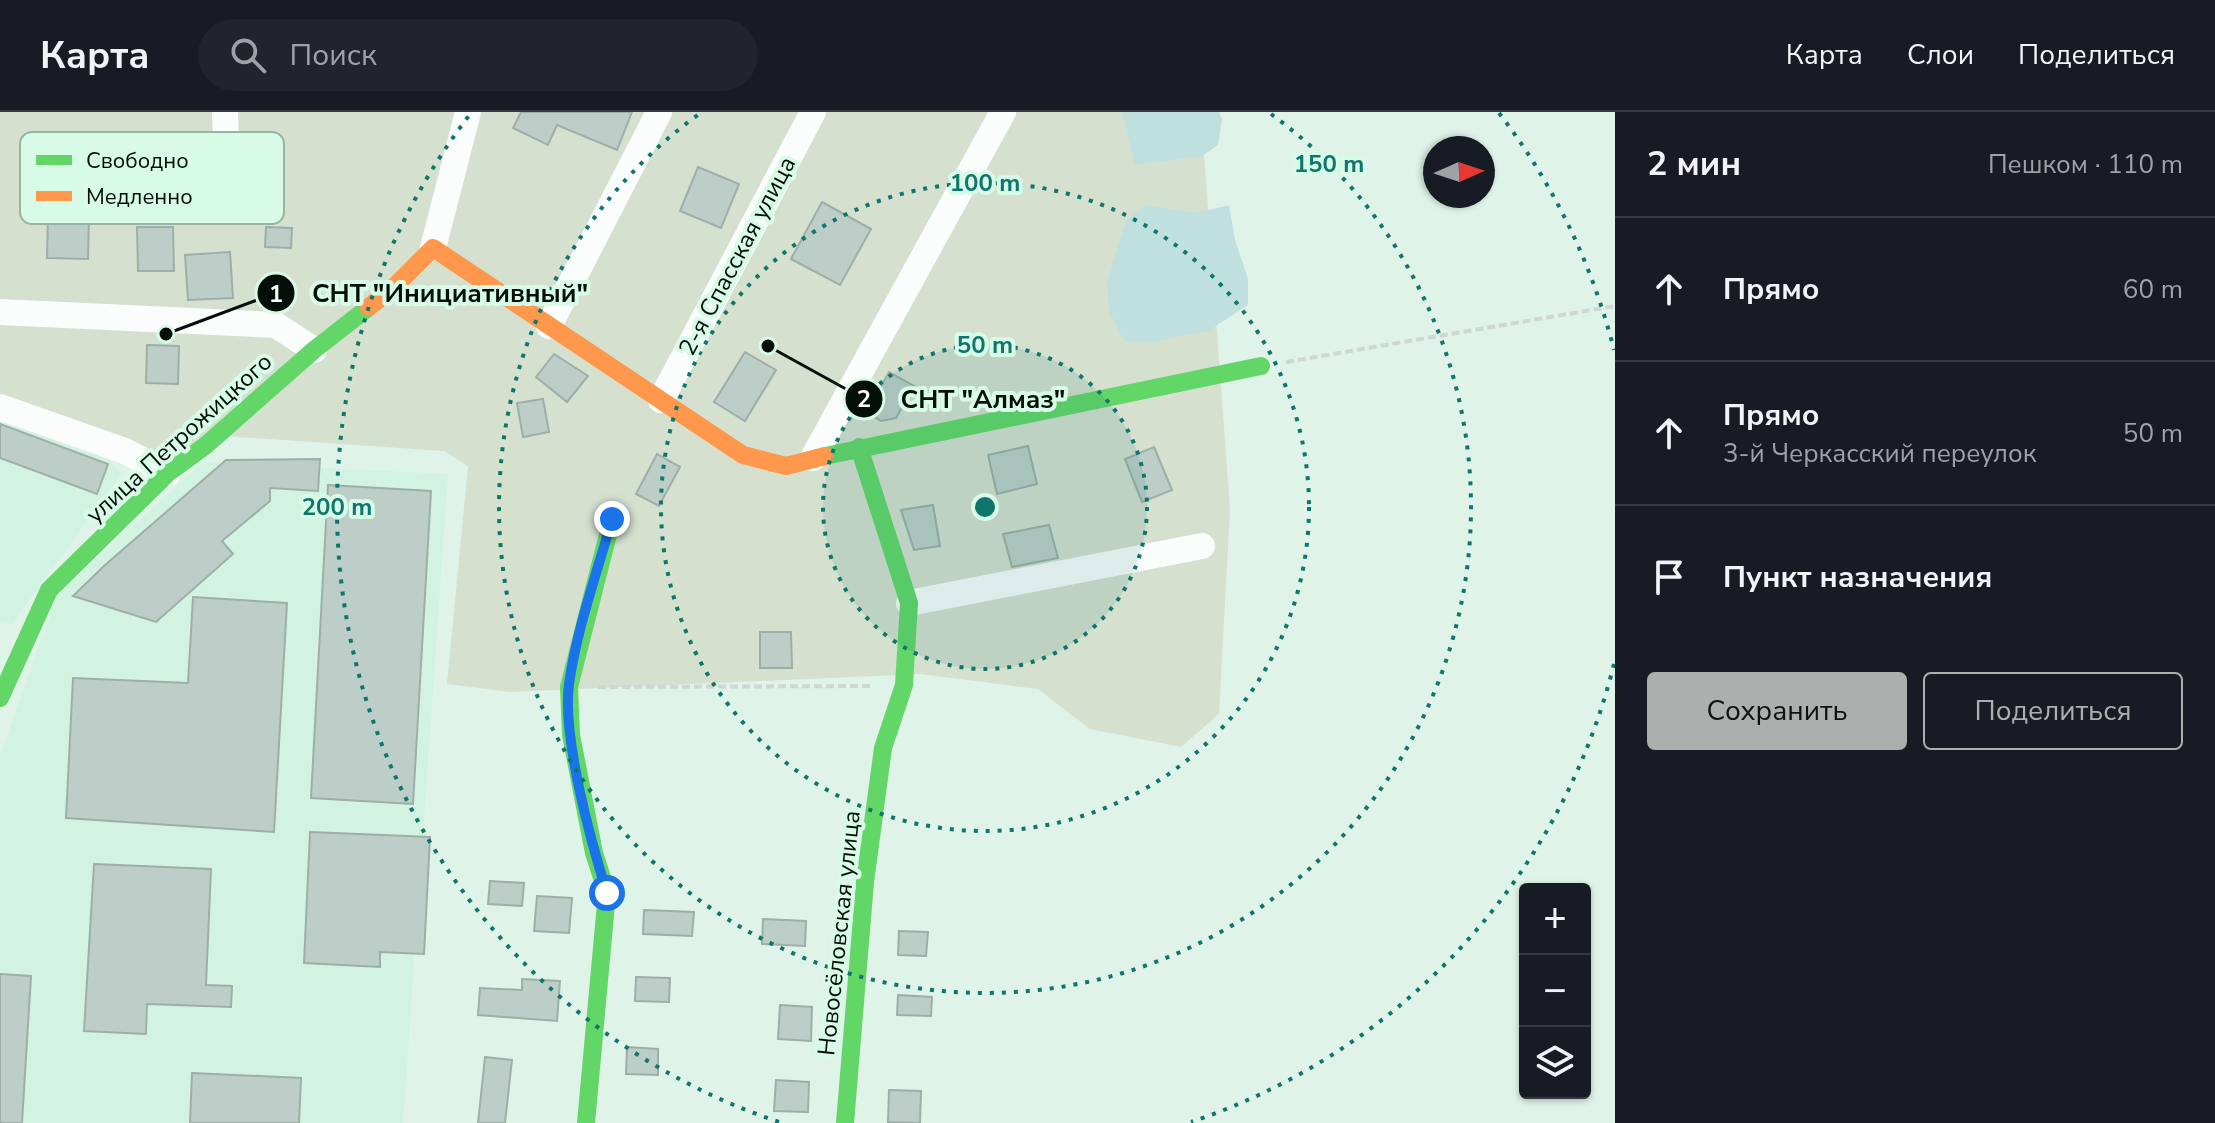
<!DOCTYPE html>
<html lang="ru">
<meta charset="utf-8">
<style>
:root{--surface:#171b24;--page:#20242c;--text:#f1f3f6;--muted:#9ea1a6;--line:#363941;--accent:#a9b0ae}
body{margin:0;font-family:"Nunito Sans",sans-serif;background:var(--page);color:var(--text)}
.controls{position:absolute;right:24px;bottom:24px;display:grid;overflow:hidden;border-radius:8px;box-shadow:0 2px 6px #0004}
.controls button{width:72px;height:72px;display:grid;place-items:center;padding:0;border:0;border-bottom:2px solid var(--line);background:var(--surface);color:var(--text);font:40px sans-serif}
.compass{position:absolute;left:1423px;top:24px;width:72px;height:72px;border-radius:50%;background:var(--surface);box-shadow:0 2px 6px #0004;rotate:87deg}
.stop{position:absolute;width:24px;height:24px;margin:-18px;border:6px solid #1a73e8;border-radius:50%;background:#fff}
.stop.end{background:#1a73e8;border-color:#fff;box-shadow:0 2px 8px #0008}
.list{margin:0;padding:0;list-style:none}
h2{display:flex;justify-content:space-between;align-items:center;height:104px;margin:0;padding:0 32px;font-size:34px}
h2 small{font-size:26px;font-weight:400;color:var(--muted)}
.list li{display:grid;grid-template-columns:52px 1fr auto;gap:24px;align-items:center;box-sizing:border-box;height:144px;padding:0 32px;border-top:2px solid var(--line)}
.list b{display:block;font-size:30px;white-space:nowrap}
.list p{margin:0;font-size:26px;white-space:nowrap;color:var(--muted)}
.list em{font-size:26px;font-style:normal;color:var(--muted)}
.actions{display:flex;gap:16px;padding:24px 32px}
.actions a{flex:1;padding:18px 0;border:2px solid var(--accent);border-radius:8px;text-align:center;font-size:28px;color:var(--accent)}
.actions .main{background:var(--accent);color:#111}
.icon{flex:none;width:44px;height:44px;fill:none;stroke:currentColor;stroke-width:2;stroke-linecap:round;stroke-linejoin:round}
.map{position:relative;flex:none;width:1615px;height:1011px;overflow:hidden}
header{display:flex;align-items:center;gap:48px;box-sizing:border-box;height:112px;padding:0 40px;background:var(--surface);border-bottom:2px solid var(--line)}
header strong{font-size:38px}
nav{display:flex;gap:44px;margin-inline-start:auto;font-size:28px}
.search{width:560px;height:72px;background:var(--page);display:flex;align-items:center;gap:20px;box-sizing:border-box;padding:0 28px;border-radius:44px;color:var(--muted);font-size:30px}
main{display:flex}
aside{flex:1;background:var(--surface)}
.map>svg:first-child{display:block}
</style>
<header>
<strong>Карта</strong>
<div class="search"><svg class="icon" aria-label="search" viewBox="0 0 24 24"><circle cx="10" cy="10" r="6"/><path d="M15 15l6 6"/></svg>Поиск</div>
<nav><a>Карта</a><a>Слои</a><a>Поделиться</a></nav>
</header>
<main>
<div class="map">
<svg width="1615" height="1011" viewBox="0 0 1615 1011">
<rect width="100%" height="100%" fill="#dff3e8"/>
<g fill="#d2f3e1">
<polygon points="0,310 103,341 121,362 12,512 0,511"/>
<polygon points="204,350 448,362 403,1011 0,1011 0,644 58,481"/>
</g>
<polygon fill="#d5e0cf" points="0,0 1201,0 1230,397 1219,602 1181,635 1090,617 1038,577 920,562 510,580 447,572 468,354 444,339 211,323 172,355 0,298"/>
<g fill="#bfe0df">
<polygon points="1122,0 1219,0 1222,7 1218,33 1202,44 1135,53"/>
<polygon points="1146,93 1197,101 1229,93 1235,128 1248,167 1248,193 1208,219 1156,229 1125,230 1109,199 1107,170 1126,109"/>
</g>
<g fill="#bccec7" stroke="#9eaea8" stroke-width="2">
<polygon points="521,0 632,0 617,38 557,13 548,33 513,16"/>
<polygon points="698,55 739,72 721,116 680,99"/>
<polygon points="822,90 871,117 840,173 791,147"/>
<polygon points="48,103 89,104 88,147 47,146"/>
<polygon points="137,115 173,115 174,159 138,159"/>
<polygon points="266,115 292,116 291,136 265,135"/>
<polygon points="230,140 233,186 188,188 185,143"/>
<polygon points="147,233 179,234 178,272 146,271"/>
<polygon points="745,240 776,258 745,309 714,290"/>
<polygon points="554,242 588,264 567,290 536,265"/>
<polygon points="889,260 914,274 896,306 881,309 866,300"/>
<polygon points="543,287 549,320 523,325 517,291"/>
<polygon points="0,312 108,352 97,382 0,346"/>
<polygon points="1028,334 1037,372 997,382 988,343"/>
<polygon points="1154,335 1172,378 1142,390 1125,347"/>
<polygon points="657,342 680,355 659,394 636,382"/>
<polygon points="320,347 318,379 270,376 270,389 222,429 233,442 156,510 73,484 104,454 226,348"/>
<polygon points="328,373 431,379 413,692 311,686"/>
<polygon points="933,393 940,434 914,438 901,398"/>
<polygon points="1049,413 1058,446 1012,455 1003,422"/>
<polygon points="193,485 287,491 274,720 66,706 73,566 188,571"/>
<polygon points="760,520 791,520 792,556 760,556"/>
<polygon points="310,720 430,725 424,842 380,840 380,855 304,851"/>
<polygon points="94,752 211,757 206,873 232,874 231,895 147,892 146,922 84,919"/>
<polygon points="490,769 524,771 522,794 488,792"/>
<polygon points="537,784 572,786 569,821 534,819"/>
<polygon points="644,798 694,800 692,824 643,822"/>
<polygon points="763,807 806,809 805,834 762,832"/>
<polygon points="899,819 928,820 926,844 898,843"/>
<polygon points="0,862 31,864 22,1011 0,1011"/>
<polygon points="636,865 670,866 669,890 635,889"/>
<polygon points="522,867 560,869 557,909 478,903 480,876 522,878"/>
<polygon points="898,883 932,885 931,904 897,903"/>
<polygon points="780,893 812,895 811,929 778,927"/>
<polygon points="627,935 658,937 658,963 626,962"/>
<polygon points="485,945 512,948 505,1011 478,1011"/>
<polygon points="192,961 301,966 299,1011 190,1011"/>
<polygon points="776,968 809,970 808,1000 774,999"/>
<polygon points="889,978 921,979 920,1011 888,1010"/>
</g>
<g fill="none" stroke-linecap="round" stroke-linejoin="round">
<g stroke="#d0d6d3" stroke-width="4" stroke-dasharray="8 4" stroke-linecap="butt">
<polyline points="1286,250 1615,194"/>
<polyline points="598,575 873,574"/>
</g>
<g stroke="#fafdfc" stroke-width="26">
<polyline points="225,0 228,90"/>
<polyline points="433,136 468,0"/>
<polyline points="0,200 276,213 314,238"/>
<polyline points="549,214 659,0"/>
<polyline points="661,288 813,0"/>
<polyline points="0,295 125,339 168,361"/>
<polyline points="813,346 1003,0"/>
<polyline points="909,491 1202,434"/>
</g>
<g stroke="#63d668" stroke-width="18">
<polyline points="825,344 1261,254"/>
<polyline points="0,586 49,478 168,361 205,334 314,238 369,195"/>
<polyline points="586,1011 607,781 594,741 571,623 569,575 612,407"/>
<polyline points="845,1011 865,770 883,636 904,573 909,491 859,335"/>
</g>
<polyline stroke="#ff974d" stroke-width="18" points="369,195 394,175 433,136 743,343 786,354 825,344"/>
</g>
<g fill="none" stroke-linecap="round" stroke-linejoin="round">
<path stroke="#1a73e8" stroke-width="10" d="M607,781C591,730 562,625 569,572C577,516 597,461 612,407"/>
</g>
<circle cx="985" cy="395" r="162" fill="#0f766e" fill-opacity=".12"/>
<g fill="none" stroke="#0f766e" stroke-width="4" stroke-dasharray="4 8">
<circle cx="985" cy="395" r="162"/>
<circle cx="985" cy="395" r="324"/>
<path d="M1271 2A486 486 0 1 1 699 2"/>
<path d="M1614 552A648 648 0 0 1 1191 1010M779 1010A648 648 0 0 1 471 1M1499 1A648 648 0 0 1 1614 238"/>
</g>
<g text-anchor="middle" stroke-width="8" stroke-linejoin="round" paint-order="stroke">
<g font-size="24" fill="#040f09" stroke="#d7fbe7">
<text transform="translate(737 144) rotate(-62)" y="8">2-я Спасская улица</text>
<text transform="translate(179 326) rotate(-42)" y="8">улица Петрожицкого</text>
<text transform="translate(839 821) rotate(-84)" y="8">Новосёловская улица</text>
</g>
</g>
<rect x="20" y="20" width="264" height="92" rx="12" fill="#d7fbe7" stroke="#98b4a4" stroke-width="2"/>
<rect x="36" y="43" width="36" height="10" fill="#63d668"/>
<rect x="36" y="79" width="36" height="10" fill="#ff974d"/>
<g font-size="22" fill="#040f09">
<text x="86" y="56">Свободно</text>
<text x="86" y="92">Медленно</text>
</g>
<circle cx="985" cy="395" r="12" fill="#0f766e" stroke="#d7fbe7" stroke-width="4"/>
<g font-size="24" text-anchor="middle" font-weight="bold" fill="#0f766e" stroke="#d7fbe7" stroke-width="8" stroke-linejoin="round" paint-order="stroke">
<text x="1329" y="60">150 m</text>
<text x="985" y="79">100 m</text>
<text x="985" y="241">50 m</text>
<text x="337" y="403">200 m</text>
</g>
<path fill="none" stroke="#040f09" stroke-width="3" d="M166 222L276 181M768 234L864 287"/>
<g fill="#040f09" stroke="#d7fbe7" stroke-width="3">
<circle cx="166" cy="222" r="8"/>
<circle cx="768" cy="234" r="8"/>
<circle cx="276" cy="181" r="20"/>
<circle cx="864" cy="287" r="20"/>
</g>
<g font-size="24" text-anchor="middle" font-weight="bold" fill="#fff">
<text x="276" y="190">1</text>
<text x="864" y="295">2</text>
</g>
<g font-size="26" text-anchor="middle" font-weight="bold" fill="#040f09" stroke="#d7fbe7" stroke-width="8" stroke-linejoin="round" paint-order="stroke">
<text x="450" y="190">СНТ "Инициативный"</text>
<text x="983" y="296">СНТ "Алмаз"</text>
</g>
</svg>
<div class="controls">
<button>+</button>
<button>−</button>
<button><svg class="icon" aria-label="layers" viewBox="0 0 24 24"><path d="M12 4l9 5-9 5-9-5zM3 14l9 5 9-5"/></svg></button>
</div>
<svg class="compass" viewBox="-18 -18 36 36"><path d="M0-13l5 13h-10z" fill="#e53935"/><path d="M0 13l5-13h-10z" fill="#9ea1a6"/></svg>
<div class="stop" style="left:607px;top:781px"></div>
<div class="stop end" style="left:612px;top:407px"></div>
</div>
<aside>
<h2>2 мин<small>Пешком · 110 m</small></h2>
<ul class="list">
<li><svg class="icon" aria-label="ahead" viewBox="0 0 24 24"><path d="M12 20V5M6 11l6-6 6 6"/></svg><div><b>Прямо</b></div><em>60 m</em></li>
<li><svg class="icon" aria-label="ahead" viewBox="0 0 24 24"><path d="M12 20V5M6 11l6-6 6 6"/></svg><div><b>Прямо</b><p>3-й Черкасский переулок</p></div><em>50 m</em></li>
<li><svg class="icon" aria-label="arrive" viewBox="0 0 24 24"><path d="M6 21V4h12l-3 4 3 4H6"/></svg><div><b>Пункт назначения</b></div></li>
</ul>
<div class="actions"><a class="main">Сохранить</a><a>Поделиться</a></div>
</aside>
</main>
